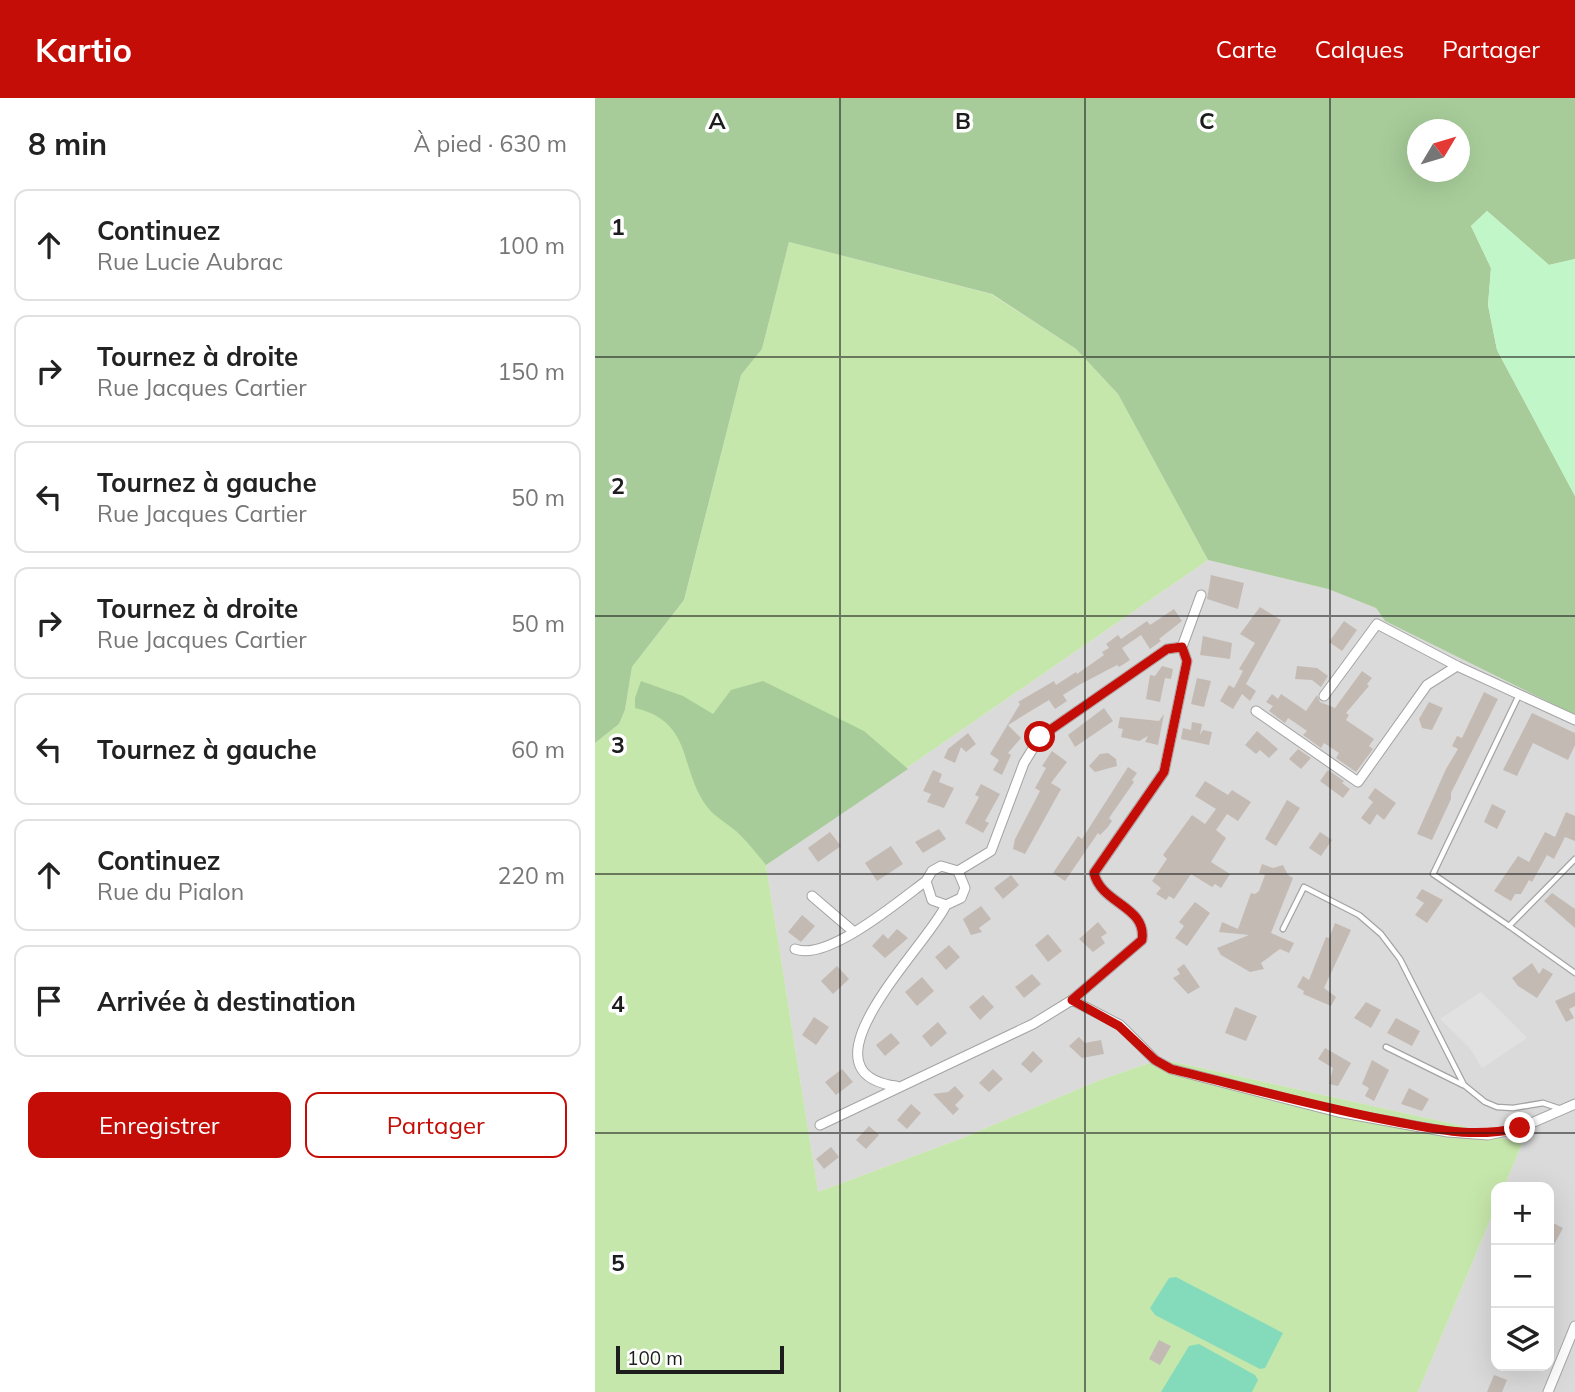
<!DOCTYPE html>
<html lang="fr">
<meta charset="utf-8">
<style>
:root{--surface:#fff;--page:#f6f6f6;--text:#222;--muted:#767676;--line:#e0e0e0;--accent:#c40d07}
body{margin:0;font-family:Mulish,sans-serif;background:var(--page);color:var(--text)}
.controls{position:absolute;right:21px;bottom:21px;display:grid;overflow:hidden;border-radius:14px;box-shadow:0 7px 28px #0002}
.controls button{width:63px;height:63px;display:grid;place-items:center;padding:0;border:0;border-bottom:2px solid var(--line);background:var(--surface);color:var(--text);font:35px sans-serif}
.compass{position:absolute;left:812px;top:21px;width:63px;height:63px;border-radius:50%;background:var(--surface);box-shadow:0 7px 28px #0002;rotate:52deg}
.scale{position:absolute;left:21px;bottom:18px;width:168px;box-sizing:border-box;padding-left:7px;border:4px solid #1d1d1d;border-top:0;font-size:19px;line-height:24px;white-space:nowrap;color:#1d1d1d;-webkit-text-stroke:5px #fff;paint-order:stroke}
.stop{position:absolute;width:21px;height:21px;margin:-16px;border:5px solid #c40d07;border-radius:50%;background:#fff}
.stop.end{background:#c40d07;border-color:#fff;box-shadow:0 2px 7px #0008}
.list{margin:0;padding:0;list-style:none}
h2{display:flex;justify-content:space-between;align-items:center;height:91px;margin:0;padding:0 28px;font-size:30px}
h2 small{font-size:23px;font-weight:400;color:var(--muted)}
.list li{display:grid;grid-template-columns:46px 1fr auto;gap:21px;align-items:center;box-sizing:border-box;height:112px;margin:0 14px 14px;padding:0 14px;border:2px solid var(--line);border-radius:14px}
.list b{display:block;font-size:26px;white-space:nowrap}
.list p{margin:0;font-size:23px;white-space:nowrap;color:var(--muted)}
.list em{font-size:23px;font-style:normal;color:var(--muted)}
.actions{display:flex;gap:14px;padding:21px 28px}
.actions a{flex:1;padding:16px 0;border:2px solid var(--accent);border-radius:14px;text-align:center;font-size:24px;color:var(--accent)}
.actions .main{background:var(--accent);color:#fff}
.icon{flex:none;width:38px;height:38px;fill:none;stroke:currentColor;stroke-width:2;stroke-linecap:round;stroke-linejoin:round}
.map{position:relative;flex:none;width:980px;height:1294px;overflow:hidden}
header{display:flex;align-items:center;gap:42px;box-sizing:border-box;height:98px;padding:0 35px;background:var(--accent);color:#fff}
header strong{font-size:33px}
nav{display:flex;gap:38px;margin-inline-start:auto;font-size:24px}
main{display:flex}
aside{flex:1;background:var(--surface)}
.map>svg:first-child{display:block}
</style>
<header>
<strong>Kartio</strong>
<nav><a>Carte</a><a>Calques</a><a>Partager</a></nav>
</header>
<main>
<aside>
<h2>8 min<small>À pied · 630 m</small></h2>
<ul class="list">
<li><svg class="icon" aria-label="ahead" viewBox="0 0 24 24"><path d="M12 20V5M6 11l6-6 6 6"/></svg><div><b>Continuez</b><p>Rue Lucie Aubrac</p></div><em>100 m</em></li>
<li><svg class="icon" aria-label="right" viewBox="0 0 24 24"><path d="M7 20v-9h11M14 6l5 5-5 5"/></svg><div><b>Tournez à droite</b><p>Rue Jacques Cartier</p></div><em>150 m</em></li>
<li><svg class="icon" aria-label="left" viewBox="0 0 24 24"><path d="M17 20v-9H6M10 6l-5 5 5 5"/></svg><div><b>Tournez à gauche</b><p>Rue Jacques Cartier</p></div><em>50 m</em></li>
<li><svg class="icon" aria-label="right" viewBox="0 0 24 24"><path d="M7 20v-9h11M14 6l5 5-5 5"/></svg><div><b>Tournez à droite</b><p>Rue Jacques Cartier</p></div><em>50 m</em></li>
<li><svg class="icon" aria-label="left" viewBox="0 0 24 24"><path d="M17 20v-9H6M10 6l-5 5 5 5"/></svg><div><b>Tournez à gauche</b></div><em>60 m</em></li>
<li><svg class="icon" aria-label="ahead" viewBox="0 0 24 24"><path d="M12 20V5M6 11l6-6 6 6"/></svg><div><b>Continuez</b><p>Rue du Pialon</p></div><em>220 m</em></li>
<li><svg class="icon" aria-label="arrive" viewBox="0 0 24 24"><path d="M6 21V4h12l-3 4 3 4H6"/></svg><div><b>Arrivée à destination</b></div></li>
</ul>
<div class="actions"><a class="main">Enregistrer</a><a>Partager</a></div>
</aside>
<div class="map">
<svg width="980" height="1294" viewBox="0 0 980 1294">
<rect width="100%" height="100%" fill="#eeebe3"/>
<polygon fill="#dbdada" points="613,462 733,491 781,510 790,523 980,617 980,1294 823,1294 901,1108 901,1268 954,1268 954,1089 909,1089 927,1046 863,1027 566,961 505,982 365,1041 223,1094 171,767"/>
<polygon fill="#c6e7ab" points="194,144 396,196 481,251 523,296 613,462 171,767 223,1094 365,1041 505,982 566,961 863,1027 927,1046 909,1089 901,1089 901,1108 823,1294 0,1294 0,645 24,626 30,612 37,569 89,502 146,277 167,251"/>
<g fill="#a7cc99" fill-rule="evenodd">
<path d="M0,0H980V161L954,167L892,113L876,128L896,170L893,207L902,252L980,398V617L790,523L781,510L733,491L613,462L523,296L481,251L397,196L194,144L167,251L146,277L89,502L37,569L30,612L24,626L0,645ZM822,32H864V74H822Z"/>
<path d="M46,583L88,598L118,616L136,592L168,583L269,633L313,671L171,767C163,757 155,747 146,738C136,727 122,721 113,710C83,672 100,624 40,610V600Z"/>
</g>
<polygon fill="#c1f7c8" points="892,113 954,167 980,161 980,398 902,252 893,207 896,170 876,128"/>
<g fill="#84dbbc">
<polygon points="581,1179 688,1235 670,1270 665,1271 560,1217 555,1210 574,1180"/>
<polygon points="604,1246 660,1277 663,1282 657,1294 566,1294 594,1248"/>
</g>
<polygon fill="#e1e1e1" points="886,894 932,940 887,970 874,949 845,921"/>
<g fill="#c3bab3">
<polygon points="616,477 649,485 643,511 612,501"/>
<polygon points="665,509 686,522 651,586 661,593 655,603 647,596 638,611 625,603 634,587 639,590 648,573 644,571 660,545 645,536"/>
<polygon points="579,511 587,523 564,541 566,543 555,551 546,537 527,550 535,562 524,569 522,567 484,587 468,597 472,603 460,611 454,602 413,627 426,640 413,655 416,657 407,677 398,672 404,662 395,656 425,606 423,604 459,583 461,587 481,574 482,576 509,557 507,554 514,550 511,546 523,537 526,541 552,523 555,527"/>
<polygon points="749,523 762,532 747,553 734,544"/>
<polygon points="608,538 637,545 635,561 605,557"/>
<polygon points="567,568 578,571 576,581 570,580 565,604 551,601 555,577 560,578"/>
<polygon points="702,568 722,570 733,578 726,589 717,582 700,581"/>
<polygon points="767,573 777,580 772,586 774,588 751,615 754,617 751,622 779,641 774,648 778,651 761,674 741,660 744,655 729,645 726,650 708,637 712,633 702,626 693,620 690,625 674,613 678,608 671,604 677,596 683,601 686,596 711,613 722,597 725,604 740,610"/>
<polygon points="602,580 616,583 609,609 596,606"/>
<polygon points="889,594 903,601 856,695 856,701 837,742 822,736 851,671 863,651 857,648 862,638 867,640"/>
<polygon points="834,604 848,610 837,632 827,630 824,621"/>
<polygon points="509,610 518,623 480,649 473,637"/>
<polygon points="937,615 980,635 980,647 973,662 938,645 922,678 908,672"/>
<polygon points="569,616 563,647 550,644 553,638 544,643 526,639 528,631 523,630 525,619 564,623"/>
<polygon points="597,624 607,626 605,637 608,632 617,634 614,647 586,641 588,630 596,632"/>
<polygon points="662,633 683,651 674,660 665,652 661,656 650,647"/>
<polygon points="373,635 381,646 371,654 366,649 360,665 349,660 353,651"/>
<polygon points="703,651 716,660 706,671 694,661"/>
<polygon points="457,653 472,664 456,685 466,691 430,756 418,751 420,741 445,693 440,690 451,670 447,668"/>
<polygon points="513,655 521,661 522,668 500,674 494,668 505,656"/>
<polygon points="533,669 542,675 537,682 539,684 514,720 517,723 512,730 505,737 503,735 470,783 458,775 483,738 487,741"/>
<polygon points="338,672 347,676 344,684 359,690 349,710 332,704 336,696 328,693"/>
<polygon points="733,672 749,683 747,685 755,691 748,700 725,683"/>
<polygon points="610,683 633,697 637,692 656,704 643,723 632,716 621,732 631,740 616,764 635,776 626,790 620,786 617,789 596,776 579,801 574,798 571,802 561,796 566,790 557,783 572,761 568,757 597,717 610,726 621,711 600,698"/>
<polygon points="386,686 405,696 390,723 394,725 388,735 370,725 384,699 380,697"/>
<polygon points="780,690 801,705 789,722 782,716 775,727 766,720 778,704 773,700"/>
<polygon points="692,702 705,710 681,748 670,741"/>
<polygon points="897,706 911,713 902,731 889,724"/>
<polygon points="971,714 980,718 980,743 970,739 959,761 952,757 937,784 934,782 926,796 920,796 916,803 899,793 923,758 934,764 950,734 960,739"/>
<polygon points="344,731 351,741 328,755 320,744"/>
<polygon points="235,734 246,748 223,764 213,750"/>
<polygon points="725,734 737,742 726,758 714,750"/>
<polygon points="296,748 308,766 282,783 270,765"/>
<polygon points="667,766 678,770 688,767 693,777 698,780 676,835 699,845 694,855 685,851 666,865 669,871 655,874 626,857 622,850 654,837 624,834 627,824 643,831 656,795 660,796 664,793 670,777 664,775"/>
<polygon points="416,777 424,787 408,801 399,790"/>
<polygon points="827,791 848,802 832,825 820,817 829,805 821,800"/>
<polygon points="957,795 980,811 980,830 949,803"/>
<polygon points="600,804 615,815 592,848 580,840 589,828 584,824"/>
<polygon points="386,808 396,821 384,830 387,834 376,837 368,821"/>
<polygon points="207,817 220,828 206,844 193,834"/>
<polygon points="503,824 512,835 506,839 510,845 498,854 484,841"/>
<polygon points="740,825 756,832 729,890 741,899 736,908 708,896 709,893 702,889 708,878 714,882 731,839 734,840"/>
<polygon points="302,831 313,840 290,860 277,848 288,836 293,841"/>
<polygon points="453,836 467,853 453,864 440,847"/>
<polygon points="354,847 365,859 351,872 340,859"/>
<polygon points="937,865 944,876 948,870 958,876 942,900 923,888 917,880"/>
<polygon points="589,866 605,889 593,896 578,880 585,876 582,871"/>
<polygon points="242,868 254,881 238,896 226,883"/>
<polygon points="437,876 446,886 429,900 420,889"/>
<polygon points="327,879 339,893 322,908 310,894"/>
<polygon points="980,894 980,908 974,911 979,920 971,924 960,903"/>
<polygon points="388,897 399,909 385,922 374,909"/>
<polygon points="771,904 786,912 776,930 759,920"/>
<polygon points="640,909 662,918 651,943 630,935"/>
<polygon points="219,919 234,929 221,947 207,937"/>
<polygon points="801,920 825,933 817,948 792,935"/>
<polygon points="343,924 352,935 336,949 327,938"/>
<polygon points="296,935 305,945 290,958 281,947"/>
<polygon points="484,939 490,945 506,942 509,956 487,960 474,948"/>
<polygon points="730,950 756,965 743,988 734,986 738,970 723,961"/>
<polygon points="438,953 448,963 436,975 426,966"/>
<polygon points="777,962 794,972 779,1003 770,998 774,990 767,986"/>
<polygon points="247,971 258,984 241,997 230,984"/>
<polygon points="398,971 408,981 394,994 384,985"/>
<polygon points="360,988 369,998 360,1007 364,1011 358,1017 338,996 353,994"/>
<polygon points="814,990 834,1001 827,1013 806,1006"/>
<polygon points="316,1006 326,1015 312,1031 302,1022"/>
<polygon points="274,1028 284,1037 271,1051 261,1042"/>
<polygon points="236,1049 244,1059 229,1071 221,1061"/>
<polygon points="954,1123 968,1130 954,1156"/>
<polygon points="564,1242 576,1248 565,1267 554,1261"/>
<polygon points="899,1277 912,1282 907,1294 892,1294"/>
</g>
<g fill="none" stroke-linecap="round" stroke-linejoin="round">
<defs>
<g id="lane">
<polyline points="924,597 838,776 914,828 980,761"/>
<polyline points="914,828 980,875"/>
<polyline points="688,831 709,789 764,817 786,836 805,861 869,987 890,1004 902,1009 918,1010 948,1005 966,1011"/>
<polyline points="791,949 868,987"/>
</g>
<g id="street">
<polyline points="729,598 782,526 862,568 980,622"/>
<polyline points="661,613 763,684 832,587 862,568"/>
<polyline points="363,773 396,753 429,665 445,639 572,551 587,549"/>
<polyline points="217,798 259,834"/>
<path d="M200,851C232,864 304,803 331,783L337,773L346,768L363,773L370,790L366,800L351,807L337,802L331,783"/>
<path d="M477,902L547,842C552,808 506,806 499,775L569,674L592,563L587,549L606,497"/>
<path d="M301,988C198,974 333,847 351,807"/>
<polyline points="225,1027 438,926 477,902 525,927 560,962 576,971 743,1014 853,1034 893,1037 925,1030 980,1006"/>
<polyline points="953,1294 980,1228"/>
</g>
</defs>
<use href="#lane" stroke="#a4a4a4" stroke-width="7"/>
<use href="#street" stroke="#a4a4a4" stroke-width="11"/>
<use href="#lane" stroke="#fff" stroke-width="4.5"/>
<use href="#street" stroke="#fff" stroke-width="9"/>
</g>
<g fill="none" stroke-linecap="round" stroke-linejoin="round">
<path stroke="#c40d07" stroke-width="9" d="M445,639L572,551L587,549L592,563L569,674L499,775C506,806 552,808 547,842L477,902L524,928L560,962L576,971C650,989 723,1009 797,1023C846,1032 876,1040 925,1030"/>
</g>
<path fill="none" stroke="#1d1d1d" stroke-width="2" stroke-opacity="0.55" d="M245,0V1294M490,0V1294M735,0V1294M0,259H980M0,518H980M0,776H980M0,1035H980"/>
<g font-size="23" text-anchor="middle" font-weight="bold" fill="#1d1d1d" stroke="#fff" stroke-width="7" stroke-linejoin="round" paint-order="stroke">
<text x="122" y="31">A</text>
<text x="368" y="31">B</text>
<text x="612" y="31">C</text>
<text x="23" y="137">1</text>
<text x="23" y="396">2</text>
<text x="23" y="655">3</text>
<text x="23" y="914">4</text>
<text x="23" y="1173">5</text>
</g>
</svg>
<div class="controls">
<button>+</button>
<button>−</button>
<button><svg class="icon" aria-label="layers" viewBox="0 0 24 24"><path d="M12 4l9 5-9 5-9-5zM3 14l9 5 9-5"/></svg></button>
</div>
<svg class="compass" viewBox="-18 -18 36 36"><path d="M0-13l5 13h-10z" fill="#e53935"/><path d="M0 13l5-13h-10z" fill="#767676"/></svg>
<div class="scale">100 m</div>
<div class="stop" style="left:445px;top:639px"></div>
<div class="stop end" style="left:925px;top:1030px"></div>
</div>
</main>
